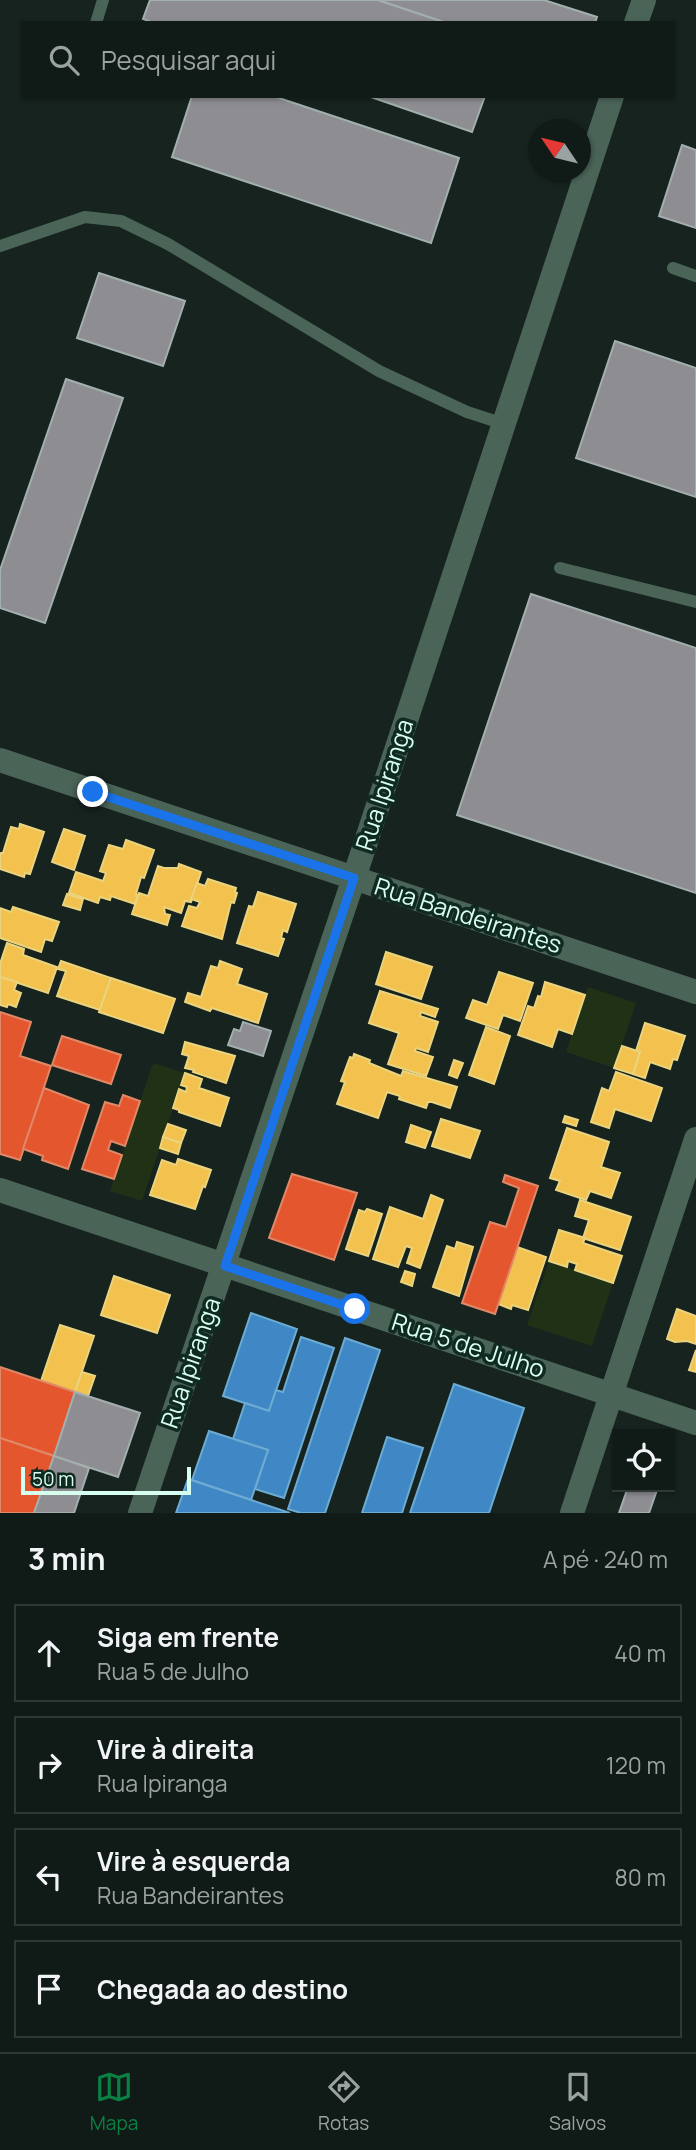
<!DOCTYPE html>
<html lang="pt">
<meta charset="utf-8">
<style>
:root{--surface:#101a17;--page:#1e2724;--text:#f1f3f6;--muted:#9ca1a1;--line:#303836;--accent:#0b8043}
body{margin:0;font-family:Manrope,sans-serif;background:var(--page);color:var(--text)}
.controls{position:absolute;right:21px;bottom:21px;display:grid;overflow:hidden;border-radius:0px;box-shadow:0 2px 5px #0004}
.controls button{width:63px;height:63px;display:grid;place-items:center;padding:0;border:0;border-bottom:2px solid var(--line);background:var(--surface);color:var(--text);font:35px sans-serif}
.compass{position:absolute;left:528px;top:119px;width:63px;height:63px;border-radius:50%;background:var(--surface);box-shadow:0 2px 5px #0004;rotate:305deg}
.scale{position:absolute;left:21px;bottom:18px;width:170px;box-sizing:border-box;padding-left:7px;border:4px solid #d7fff0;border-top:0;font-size:19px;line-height:24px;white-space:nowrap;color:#d7fff0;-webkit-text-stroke:5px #102921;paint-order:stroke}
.stop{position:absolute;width:21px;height:21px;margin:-16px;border:5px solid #1a73e8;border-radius:50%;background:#fff}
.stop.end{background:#1a73e8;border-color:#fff;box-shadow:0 2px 7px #0008}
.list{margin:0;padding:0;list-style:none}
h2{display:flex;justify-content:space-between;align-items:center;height:91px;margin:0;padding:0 28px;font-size:30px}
h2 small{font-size:23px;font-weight:400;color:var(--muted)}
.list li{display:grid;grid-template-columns:46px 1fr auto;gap:21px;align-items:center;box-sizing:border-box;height:98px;margin:0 14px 14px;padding:0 14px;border:2px solid var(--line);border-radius:0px}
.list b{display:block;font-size:26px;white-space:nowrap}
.list p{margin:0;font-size:23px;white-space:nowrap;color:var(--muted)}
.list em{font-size:23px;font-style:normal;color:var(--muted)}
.icon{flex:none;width:38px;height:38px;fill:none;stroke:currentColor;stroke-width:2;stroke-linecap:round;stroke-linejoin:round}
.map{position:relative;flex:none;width:696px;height:1513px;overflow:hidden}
.search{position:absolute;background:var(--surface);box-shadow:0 2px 5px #0004;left:21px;right:21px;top:21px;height:77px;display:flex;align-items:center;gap:18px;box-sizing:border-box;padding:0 24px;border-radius:0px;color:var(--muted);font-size:26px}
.sheet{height:539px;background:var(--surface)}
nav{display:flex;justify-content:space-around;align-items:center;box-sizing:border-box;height:98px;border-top:2px solid var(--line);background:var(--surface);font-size:19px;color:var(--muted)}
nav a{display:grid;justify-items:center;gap:4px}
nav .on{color:var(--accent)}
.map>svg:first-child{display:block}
</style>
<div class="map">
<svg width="696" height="1513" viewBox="0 0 696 1513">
<rect width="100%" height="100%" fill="#16231f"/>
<g fill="#213115">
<polygon points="588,987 636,1003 614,1068 566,1052"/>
<polygon points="153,1063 185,1073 142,1201 110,1191"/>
<polygon points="549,1261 613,1283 592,1346 527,1325"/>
</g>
<g fill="#f2c14e" stroke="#ead47f" stroke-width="2">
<polygon points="20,824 44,832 30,874 25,873 24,877 0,869 0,855 1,853 3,853 11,827 19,829"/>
<polygon points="64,829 85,836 74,870 52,862"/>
<polygon points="126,840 154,850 144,878 141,877 136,894 138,895 135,904 111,896 110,900 100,897 98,903 69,893 76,872 103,881 106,873 100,871 109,845 123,849"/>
<polygon points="179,864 201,872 191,902 185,901 181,913 164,907 165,914 170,915 167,925 132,914 139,893 148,896 158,866 164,868 178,868"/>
<polygon points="208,879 236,888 235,892 237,893 234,903 231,902 222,939 182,926 189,906 197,908 200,902 191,899 197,883 205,886"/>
<polygon points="258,892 296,904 287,932 283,930 281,938 284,939 278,956 237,943 249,906 253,907"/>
<polygon points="67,894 83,899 80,910 63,905"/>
<polygon points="13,907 59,922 52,941 45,939 41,952 0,938 0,908 11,912"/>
<polygon points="7,943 24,949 23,955 57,967 48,993 0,977 0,964"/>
<polygon points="386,952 432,967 421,999 376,984"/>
<polygon points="61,961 111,978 100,1010 57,996 66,971 58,969"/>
<polygon points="220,961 242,969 237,984 267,994 258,1023 212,1008 210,1011 185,1002 188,993 201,997 211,966 218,968"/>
<polygon points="499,972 533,983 520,1021 503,1015 498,1029 466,1018 473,1000 487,1005"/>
<polygon points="0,977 17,982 14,990 21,993 16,1007 8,1004 7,1007 0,1005"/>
<polygon points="111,978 175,999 163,1033 99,1012"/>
<polygon points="545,982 585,995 572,1034 558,1029 552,1047 518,1035 528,1006 534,1008 538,996 541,997"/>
<polygon points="380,991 438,1009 435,1017 421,1012 420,1016 438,1022 428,1052 416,1048 415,1051 433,1057 426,1076 388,1064 399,1033 369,1023"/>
<polygon points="645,1023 685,1036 677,1060 673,1059 670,1069 650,1062 645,1078 633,1074 640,1052 636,1051"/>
<polygon points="486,1027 510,1036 494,1084 469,1075"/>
<polygon points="185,1042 235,1056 226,1083 193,1072 194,1070 185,1068 189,1056 182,1054"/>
<polygon points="622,1046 640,1052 633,1074 614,1068"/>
<polygon points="354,1054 370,1060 369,1063 401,1076 403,1071 457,1087 450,1108 432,1102 428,1102 426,1108 399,1099 400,1096 387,1092 378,1118 337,1104 345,1082 341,1081 350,1057 353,1058"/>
<polygon points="454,1060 463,1063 457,1078 449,1075"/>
<polygon points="616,1072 662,1088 651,1121 615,1109 609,1128 591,1122 602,1088 609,1091"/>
<polygon points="185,1073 202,1079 199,1088 229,1098 220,1126 179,1112 179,1110 173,1108 179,1089 186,1092 187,1087 181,1085"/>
<polygon points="565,1116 578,1120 576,1126 563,1122"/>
<polygon points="441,1119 480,1131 470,1158 432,1146"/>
<polygon points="168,1124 186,1130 181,1143 163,1137"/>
<polygon points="411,1125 431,1132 425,1148 406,1142"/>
<polygon points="567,1128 609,1142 601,1167 620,1173 611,1198 590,1191 586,1200 556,1190 560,1181 550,1178"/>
<polygon points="163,1137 181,1143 178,1154 160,1148"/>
<polygon points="178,1159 211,1170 205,1187 203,1186 195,1209 150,1195 162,1160 176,1165"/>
<polygon points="431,1195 443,1200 420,1268 407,1263 412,1248 406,1246 398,1267 373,1259 390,1207 423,1219"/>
<polygon points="580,1200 631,1217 620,1250 583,1238 589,1220 575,1216"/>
<polygon points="367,1209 382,1214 368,1256 346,1249 359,1210 365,1212"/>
<polygon points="559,1230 585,1238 583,1243 622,1256 613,1283 575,1270 577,1264 568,1261 567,1267 549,1261"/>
<polygon points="457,1242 473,1247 459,1296 433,1287 447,1246 455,1249"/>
<polygon points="517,1247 546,1257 528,1310 512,1305 511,1309 498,1304"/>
<polygon points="405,1271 415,1274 412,1286 401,1282"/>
<polygon points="114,1276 170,1295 157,1333 101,1315"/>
<polygon points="677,1309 696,1316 696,1344 687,1341 675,1342 667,1339"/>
<polygon points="60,1325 94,1336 75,1392 41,1381"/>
<polygon points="696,1350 696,1372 689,1370"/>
<polygon points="82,1372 95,1376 88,1396 75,1392"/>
</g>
<g fill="#e4572e" stroke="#e08968" stroke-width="2">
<polygon points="0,1012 31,1022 20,1056 51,1066 20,1160 0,1154"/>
<polygon points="62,1036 121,1055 111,1084 52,1065"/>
<polygon points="44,1088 89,1105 68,1169 42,1160 43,1156 23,1149"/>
<polygon points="123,1095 140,1101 125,1146 111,1141 108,1150 122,1155 114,1179 82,1169 105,1102 119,1106"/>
<polygon points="292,1174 357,1193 334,1260 269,1238"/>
<polygon points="505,1175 538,1186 495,1314 462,1303 490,1222 506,1227 519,1188 503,1182"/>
<polygon points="0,1367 75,1392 54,1456 0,1438"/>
<polygon points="0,1438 54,1456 34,1513 0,1513"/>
</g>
<g fill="#3f88c5" stroke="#6dacd2" stroke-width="2">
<polygon points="251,1313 297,1329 269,1411 223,1396"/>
<polygon points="301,1337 334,1348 284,1498 255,1489 268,1450 233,1439 245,1403 269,1411 276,1390 283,1392"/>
<polygon points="345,1338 380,1350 325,1513 301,1513 288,1509"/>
<polygon points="454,1384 524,1408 489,1513 410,1513"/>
<polygon points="209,1431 268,1450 251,1500 192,1480"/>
<polygon points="387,1437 423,1448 402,1513 362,1513"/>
<polygon points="188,1479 290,1513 176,1513"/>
</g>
<g fill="#8d8d92" stroke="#a3afae" stroke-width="2">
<polygon points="150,0 378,0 447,23 154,23 143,19"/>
<polygon points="378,0 544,0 597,17 595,23 447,23"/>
<polygon points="192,96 273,96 459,158 431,243 172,157"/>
<polygon points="368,96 485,96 472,132"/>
<polygon points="682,145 696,150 696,228 659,216"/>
<polygon points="99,273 185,301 163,366 77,338"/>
<polygon points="615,341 696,368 696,497 576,458"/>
<polygon points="66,379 123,398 45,623 0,608 0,570"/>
<polygon points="531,594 696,648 696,893 457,815"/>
<polygon points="243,1022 271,1031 263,1056 228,1045 234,1029 240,1031"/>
<polygon points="75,1392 140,1413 118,1477 54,1456"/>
<polygon points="54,1456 89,1468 74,1513 34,1513"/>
<polygon points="628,1487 658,1487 649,1513 619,1513"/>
</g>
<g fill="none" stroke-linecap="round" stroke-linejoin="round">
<g stroke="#4a6458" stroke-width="12">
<polyline points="96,23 103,0"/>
<polyline points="0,246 85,217 121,221 168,244 379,371 467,412 504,424"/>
<polyline points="673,268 696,276"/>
<polyline points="560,568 696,602"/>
</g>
<g stroke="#4a6458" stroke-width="24">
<polyline points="636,23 644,0"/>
<polyline points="0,760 696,992"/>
<polyline points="0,1190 696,1423"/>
<polyline points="140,1513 354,878 612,96"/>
<polyline points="572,1513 696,1139"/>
</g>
</g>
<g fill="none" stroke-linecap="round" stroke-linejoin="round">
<polyline stroke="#1a73e8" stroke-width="9" points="93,792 354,878 225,1266 355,1309"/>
</g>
<g text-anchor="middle" stroke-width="7" stroke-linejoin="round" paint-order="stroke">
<g font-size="24" fill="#d7fff0" stroke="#102921">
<text transform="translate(385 785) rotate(-72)" y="8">Rua Ipiranga</text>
<text transform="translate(468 916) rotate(18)" y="8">Rua Bandeirantes</text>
<text transform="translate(468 1346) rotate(18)" y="8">Rua 5 de Julho</text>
<text transform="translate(191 1363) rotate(-71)" y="8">Rua Ipiranga</text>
</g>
</g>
</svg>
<div class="controls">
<button><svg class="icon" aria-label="locate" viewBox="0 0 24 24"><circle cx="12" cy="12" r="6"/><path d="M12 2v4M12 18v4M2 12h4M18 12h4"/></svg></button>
</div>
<svg class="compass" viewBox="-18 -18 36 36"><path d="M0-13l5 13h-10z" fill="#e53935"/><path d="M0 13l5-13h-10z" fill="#9ca1a1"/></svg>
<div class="scale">50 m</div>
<div class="stop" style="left:355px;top:1309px"></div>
<div class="stop end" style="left:93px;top:792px"></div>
<div class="search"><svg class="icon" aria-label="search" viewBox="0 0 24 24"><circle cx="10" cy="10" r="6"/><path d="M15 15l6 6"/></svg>Pesquisar aqui</div>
</div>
<section class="sheet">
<h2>3 min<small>A pé · 240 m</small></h2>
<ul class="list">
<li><svg class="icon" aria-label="ahead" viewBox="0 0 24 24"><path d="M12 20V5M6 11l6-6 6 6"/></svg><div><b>Siga em frente</b><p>Rua 5 de Julho</p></div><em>40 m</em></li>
<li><svg class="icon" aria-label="right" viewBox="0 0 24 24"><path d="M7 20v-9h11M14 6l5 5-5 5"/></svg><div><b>Vire à direita</b><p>Rua Ipiranga</p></div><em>120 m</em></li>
<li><svg class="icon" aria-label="left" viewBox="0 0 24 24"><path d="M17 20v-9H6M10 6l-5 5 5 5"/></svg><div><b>Vire à esquerda</b><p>Rua Bandeirantes</p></div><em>80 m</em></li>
<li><svg class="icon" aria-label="arrive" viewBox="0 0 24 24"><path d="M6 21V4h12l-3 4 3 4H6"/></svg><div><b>Chegada ao destino</b></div></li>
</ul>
</section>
<nav>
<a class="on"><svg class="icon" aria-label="map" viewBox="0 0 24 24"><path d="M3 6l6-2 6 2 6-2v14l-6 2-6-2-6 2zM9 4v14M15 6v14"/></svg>Mapa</a>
<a><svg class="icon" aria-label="directions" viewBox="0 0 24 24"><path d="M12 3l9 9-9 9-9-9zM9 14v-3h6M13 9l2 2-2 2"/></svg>Rotas</a>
<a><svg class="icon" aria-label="saved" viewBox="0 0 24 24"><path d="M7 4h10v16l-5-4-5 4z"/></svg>Salvos</a>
</nav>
